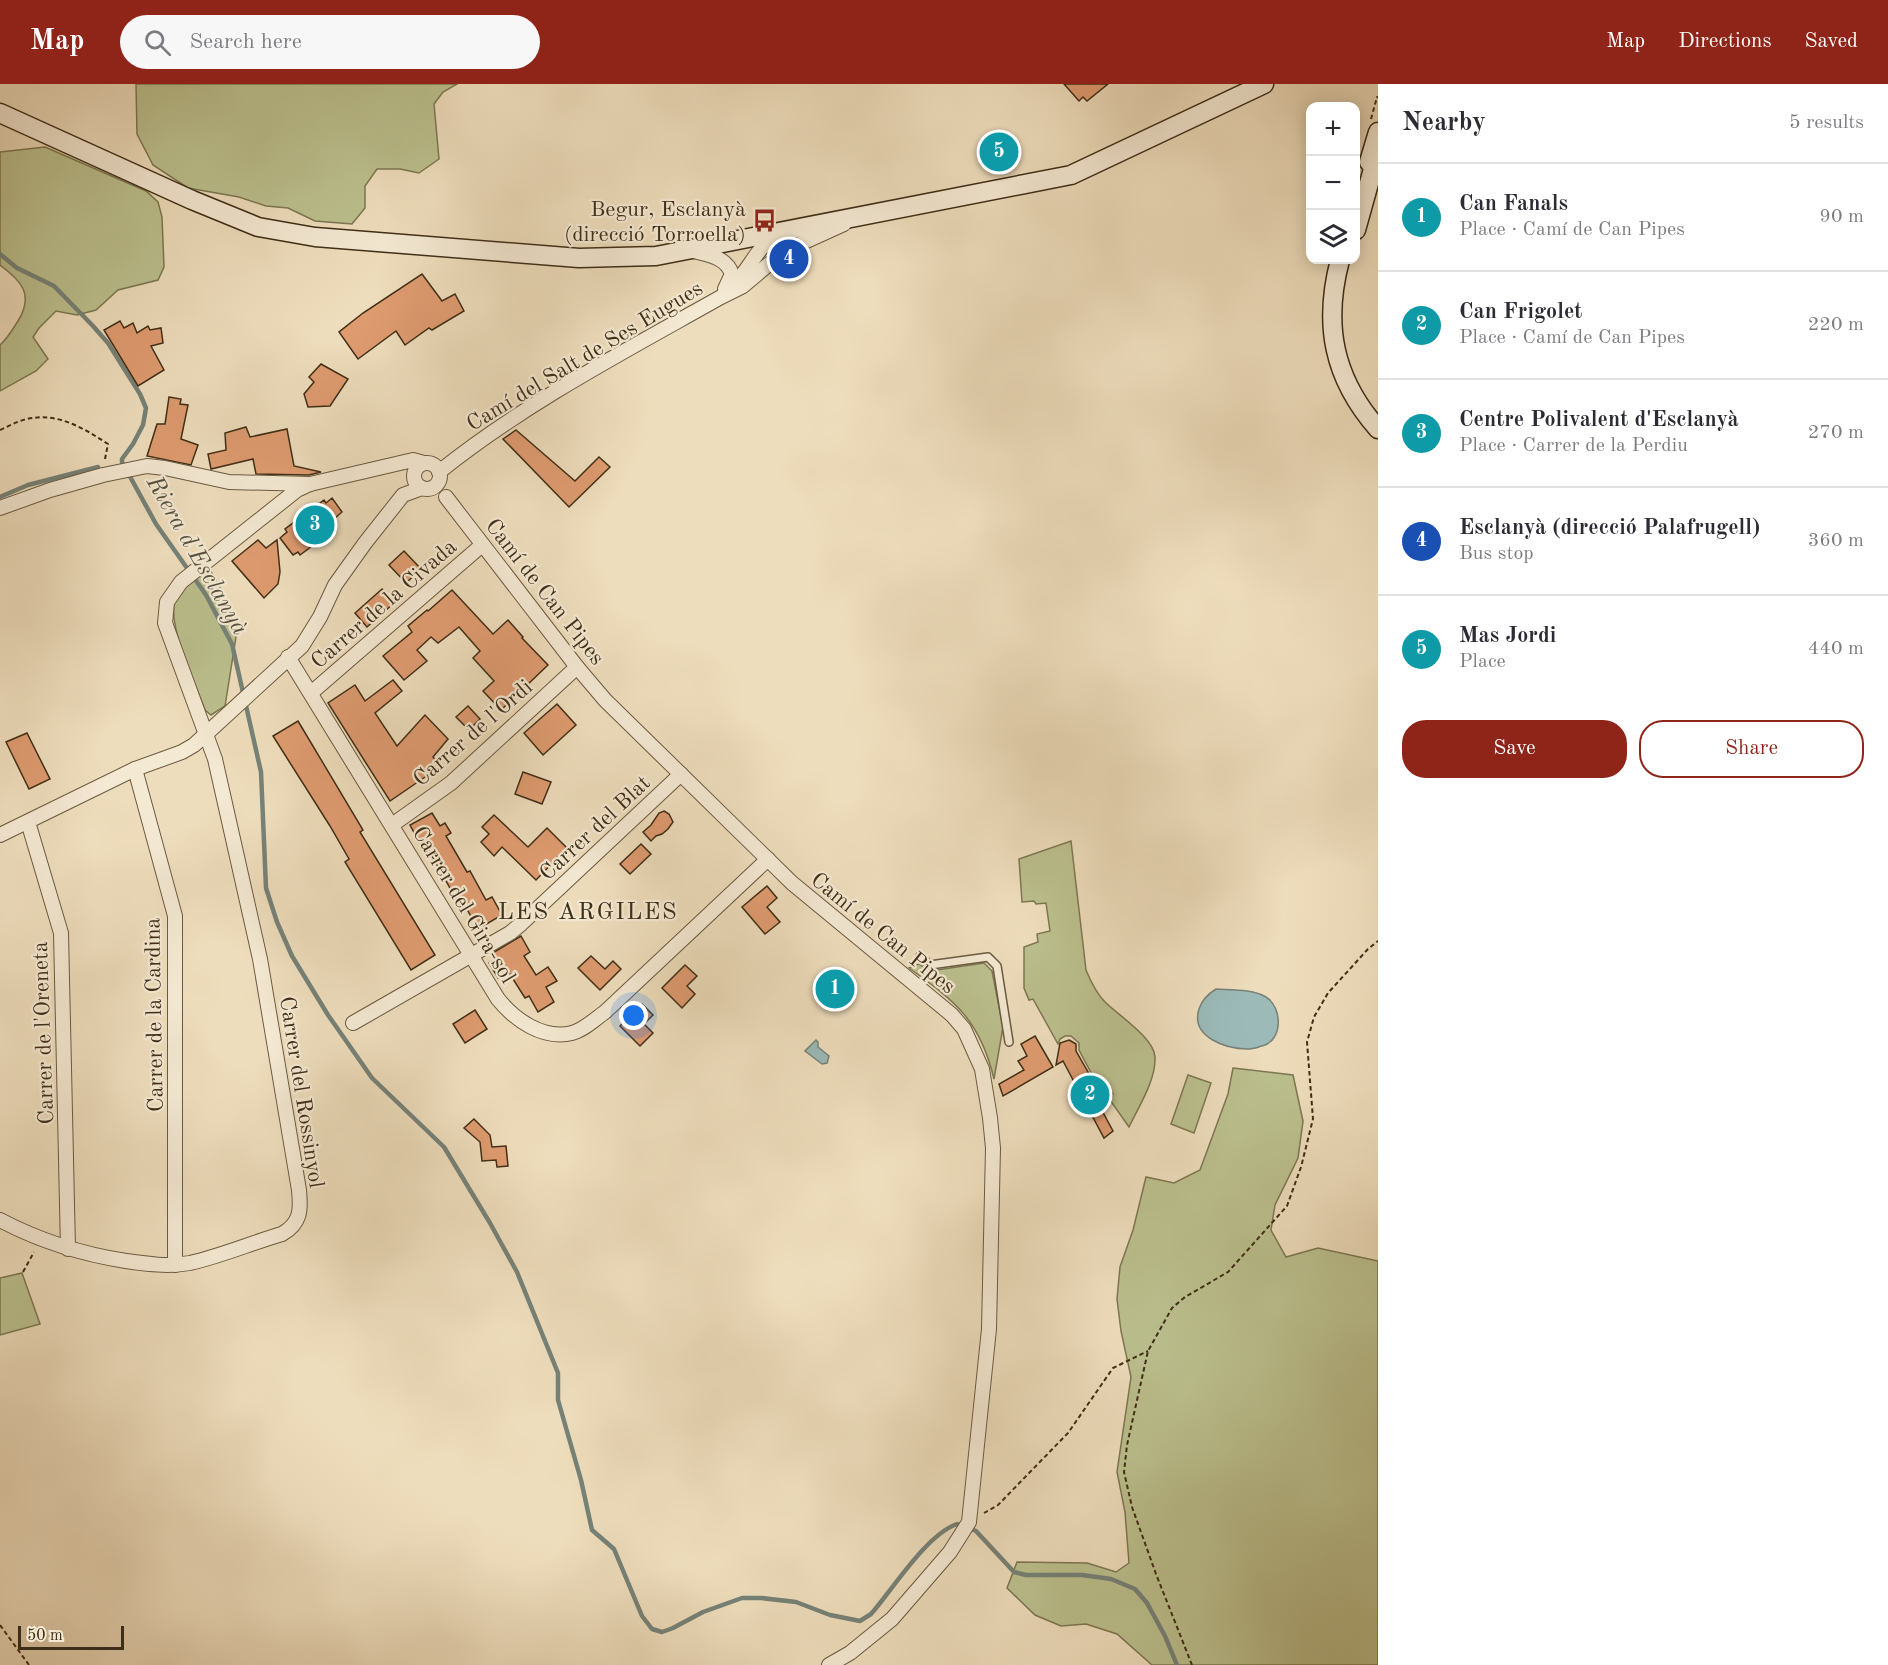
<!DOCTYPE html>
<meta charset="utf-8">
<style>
:root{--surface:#fff;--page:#f7f7f7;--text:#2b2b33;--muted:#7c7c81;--line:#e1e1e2;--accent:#8f2418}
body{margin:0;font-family:"Old Standard TT",serif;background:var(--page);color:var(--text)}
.controls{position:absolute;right:18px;top:18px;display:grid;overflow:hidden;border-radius:12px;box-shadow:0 3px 15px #0003}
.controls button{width:54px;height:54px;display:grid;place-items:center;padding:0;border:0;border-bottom:2px solid var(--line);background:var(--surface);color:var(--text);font:30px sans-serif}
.scale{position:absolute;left:18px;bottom:15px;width:106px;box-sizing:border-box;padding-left:6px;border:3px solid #3f2e17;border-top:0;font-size:16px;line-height:21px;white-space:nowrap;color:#3f2e17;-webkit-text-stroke:4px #f4e9d3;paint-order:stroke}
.you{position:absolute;left:634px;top:932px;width:21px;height:21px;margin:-15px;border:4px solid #fff;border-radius:50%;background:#1a73e8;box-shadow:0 0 0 9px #1a73e833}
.badge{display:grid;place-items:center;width:39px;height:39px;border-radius:50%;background:var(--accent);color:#fff;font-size:20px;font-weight:700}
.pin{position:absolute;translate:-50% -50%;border:3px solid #fff;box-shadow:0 2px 6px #0006}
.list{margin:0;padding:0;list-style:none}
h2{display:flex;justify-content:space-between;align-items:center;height:78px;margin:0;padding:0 24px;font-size:26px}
h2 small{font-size:20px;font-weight:400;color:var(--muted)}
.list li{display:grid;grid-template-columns:39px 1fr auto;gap:18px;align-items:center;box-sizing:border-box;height:108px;padding:0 24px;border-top:2px solid var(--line)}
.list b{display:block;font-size:22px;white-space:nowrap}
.list p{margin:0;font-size:20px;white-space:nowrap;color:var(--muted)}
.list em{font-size:20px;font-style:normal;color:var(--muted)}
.actions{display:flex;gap:12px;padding:18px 24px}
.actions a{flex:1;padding:14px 0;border:2px solid var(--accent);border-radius:24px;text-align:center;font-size:21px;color:var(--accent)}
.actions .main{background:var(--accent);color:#fff}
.icon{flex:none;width:33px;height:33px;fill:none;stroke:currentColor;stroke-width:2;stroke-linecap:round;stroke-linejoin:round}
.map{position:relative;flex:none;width:1378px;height:1581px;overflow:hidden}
header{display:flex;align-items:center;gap:36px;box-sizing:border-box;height:84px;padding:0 30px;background:var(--accent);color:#fff}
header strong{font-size:28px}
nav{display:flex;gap:33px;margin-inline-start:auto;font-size:21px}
.search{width:420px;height:54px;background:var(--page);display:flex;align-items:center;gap:15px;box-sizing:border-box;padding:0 21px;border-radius:33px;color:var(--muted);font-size:22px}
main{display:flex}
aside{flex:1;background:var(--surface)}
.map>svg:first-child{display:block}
</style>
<header>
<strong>Map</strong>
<div class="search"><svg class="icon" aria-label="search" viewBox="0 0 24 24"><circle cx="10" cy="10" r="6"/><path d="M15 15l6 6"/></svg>Search here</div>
<nav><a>Map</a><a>Directions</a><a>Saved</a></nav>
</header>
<main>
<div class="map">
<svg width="1378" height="1581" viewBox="0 0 1378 1581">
<rect width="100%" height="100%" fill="#eeddbc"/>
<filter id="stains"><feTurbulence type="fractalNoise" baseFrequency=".00333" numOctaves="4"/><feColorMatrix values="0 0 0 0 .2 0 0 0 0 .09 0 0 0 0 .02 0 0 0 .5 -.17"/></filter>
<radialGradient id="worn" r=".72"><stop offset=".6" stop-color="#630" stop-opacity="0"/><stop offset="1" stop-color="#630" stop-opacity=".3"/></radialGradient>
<g fill="#bbc08e" stroke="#7d7752" stroke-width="1.5">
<polygon points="136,0 457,0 443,8 434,20 439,75 419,89 400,85 377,85 365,102 365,124 352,140 315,137 288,124 266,122 239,113 188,104 153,81 137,50"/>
<path d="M45,63L146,107L158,118L162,133L164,183L158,196L118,206L96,226L77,231L56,227L39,244L33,253L48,275L36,287L0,307V261C8,254 12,246 18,237C34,211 22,197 0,181V68Z"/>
<path d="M209,484L223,509L236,553L225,622L211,631L205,626C196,601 163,534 177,511C183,500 199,492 209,484Z"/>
<path d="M1071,757L1086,886C1091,898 1096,909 1105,918C1118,931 1154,954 1155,973C1156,996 1139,1022 1129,1043L1110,1016L1113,1010L1104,996L1097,1000L1079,966V959L1071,952H1065L1060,955L1058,960L1033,915L1029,916L1024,904V863L1038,858L1037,850L1050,847L1046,819L1036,820L1034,817L1022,818L1019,775Z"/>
<path d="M984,879L992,887L1003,943L994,995C980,936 956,918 909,884L919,880L930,887Z"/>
<polygon points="1233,984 1293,991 1303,1037 1298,1074 1275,1121 1271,1146 1286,1173 1318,1164 1378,1177 1378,1581 1152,1581 1117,1550 1086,1540 1061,1542 1035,1531 1007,1504 1017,1478 1087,1479 1116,1488 1129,1479 1125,1428 1117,1388 1131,1293 1121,1247 1117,1215 1120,1183 1133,1146 1146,1093 1174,1099 1200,1086 1228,1010"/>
<polygon points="1188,991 1211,999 1194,1049 1171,1040"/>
<polygon points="22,1189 40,1240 0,1251 0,1194"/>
</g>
<g fill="#9bbab8" stroke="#768278" stroke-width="1.5">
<path d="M1216,905C1232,906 1253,905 1266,913C1283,924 1283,957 1262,962C1258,963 1253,965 1248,965C1226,965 1190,953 1199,925C1202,916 1208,910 1216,905Z"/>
<polygon points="816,956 818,958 818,963 829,972 827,979 822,980 805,967"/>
</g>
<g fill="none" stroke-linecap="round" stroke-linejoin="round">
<g stroke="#768278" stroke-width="4.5">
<path d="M0,170L17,184L54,202L93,242L108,259L140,310L146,324L143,341L133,360L122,375V378L156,440L206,511L232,560L261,688L266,804L277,838L292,872L328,931L372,994L444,1063L490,1139L517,1188L558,1289V1316L581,1396L592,1446L614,1465L642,1532L652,1545L662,1548L673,1544L703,1528L742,1514H761L796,1518L830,1531L860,1537L871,1530C893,1505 926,1451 957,1440L976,1447L1014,1488L1026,1491H1082L1111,1495L1135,1505L1147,1519L1165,1552L1177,1581"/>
<polyline points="0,413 28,401 98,383"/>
</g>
</g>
<g fill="#df9b70" stroke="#3f2e17" stroke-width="1.5">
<polygon points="1064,0 1108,0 1087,17 1083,13 1079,17"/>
<polygon points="999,51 1018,73 1001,87 983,66"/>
<polygon points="422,190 442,217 455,210 464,227 432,246 429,244 405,261 396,247 358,275 339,248 363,229"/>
<polygon points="120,237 124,244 133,239 137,249 148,242 150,246 161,244 163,259 151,262 164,286 138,302 104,246"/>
<polygon points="321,280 348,295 330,322 308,323 304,310 314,298 309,293"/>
<polygon points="169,313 181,315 180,320 188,321 181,355 198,361 191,381 147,372 157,340 165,340"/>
<polygon points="246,343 250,353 287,345 294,382 321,388 309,391 256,390 253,375 211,385 208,370 226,366 225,349"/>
<polygon points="516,346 575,397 599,373 610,383 569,423 503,355"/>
<polygon points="332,414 342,428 327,441 332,447 300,471 298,468 293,471 280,454 287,448 285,445 324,416 326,419"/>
<polygon points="258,456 266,464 277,456 280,488 278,500 264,514 232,477"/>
<polygon points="404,467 421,485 406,499 389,481"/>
<polygon points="382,505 394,519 367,543 355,529"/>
<polygon points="452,506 493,550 508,536 523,553 522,554 548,581 501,626 483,607 494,597 473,574 480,567 459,543 438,559 431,553 417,566 427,577 404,596 383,572 412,548 408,542 427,526 428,527"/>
<polygon points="393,596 402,607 375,629 397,662 425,631 448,655 433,673 441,682 432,691 431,689 390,717 328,619 355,601 365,617"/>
<polygon points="557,620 576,641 543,671 524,649"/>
<polygon points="468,622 480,635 469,646 456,633"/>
<polygon points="298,637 363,746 360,748 435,871 411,886 345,778 349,775 330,742 273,652"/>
<polygon points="27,649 50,695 29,705 6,658"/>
<polygon points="523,688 551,698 542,720 515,710"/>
<polygon points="664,727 669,730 673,738 668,745 662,750 656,752 651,757 643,748 651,741 659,729"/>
<polygon points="432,729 440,742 445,739 451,749 446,752 467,788 470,787 486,816 492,813 502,831 478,845 464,820 460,822 427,763 423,765 410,741"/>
<polygon points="494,731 528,763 547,744 567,764 536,796 502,763 494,772 481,758 489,750 482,743"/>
<polygon points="641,760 651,770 630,790 620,780"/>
<polygon points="767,802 777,814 767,823 780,838 765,850 742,823"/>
<polygon points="521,852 530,868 524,872 536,891 548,883 557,897 546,903 554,918 538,928 529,912 525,914 508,887 498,894 489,879 494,876 491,870"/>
<polygon points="591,872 605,885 613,877 621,885 600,906 578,884"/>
<polygon points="685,881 697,892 687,902 695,910 682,924 662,904"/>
<polygon points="837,885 854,903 836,926 817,908"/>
<polygon points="642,920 653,931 644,940 653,949 640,962 620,942"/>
<polygon points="475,926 487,945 465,959 453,940"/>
<polygon points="1035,952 1053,983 1003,1012 999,1000 1024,986 1018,977 1027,972 1021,960"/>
<polygon points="1069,956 1076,960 1076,967 1096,1002 1094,1003 1103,1019 1099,1021 1113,1047 1104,1054 1063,977 1056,981 1060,959"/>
<polygon points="474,1035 490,1051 492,1063 506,1062 508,1082 497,1083 496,1076 482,1077 480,1058 464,1044"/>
</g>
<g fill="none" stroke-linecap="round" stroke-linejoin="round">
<defs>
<polyline id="lane" points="920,872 930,881 988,873 997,882 1009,958"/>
<g id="street">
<path d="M693,167C709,171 726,173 732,190L725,205"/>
<path d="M733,201C752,183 754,166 777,151"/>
<circle cx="427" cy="392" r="13"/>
<path d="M439,388C525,319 625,267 721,213L743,202L769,180L800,160L844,140"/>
<polyline points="446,413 577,583 605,616 792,799 952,931 964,945 982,985 990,1034 993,1064 989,1245 969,1438 950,1468 892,1535 850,1569 829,1581"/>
<polyline points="0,424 50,406 103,391 147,382 165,384 229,398 310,400 413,376 424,379"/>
<path d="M288,573L498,915C515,936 543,956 572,949C584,946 595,935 605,928L768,775"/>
<polyline points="311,609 482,461"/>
<polyline points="135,685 175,832 175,1181"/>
<polyline points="28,738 61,849 68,1165"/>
<polyline points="392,741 451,699 577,583"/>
<polyline points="0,751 135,685 182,668 194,661 302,562 320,533 335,501 365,459 403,411 422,404"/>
<polyline points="353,939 510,849 521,840 681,690"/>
<path d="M0,1136C40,1157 81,1170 126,1177C147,1180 168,1183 190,1179C221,1172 251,1159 282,1150C301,1139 301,1126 299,1106L260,875L215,675L165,539L167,518L181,498L297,406L310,400"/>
</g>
<g id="secondary">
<polyline points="0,29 192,116 258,143 315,153 579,174 656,172 1071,91 1264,0"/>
<polyline points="1369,78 1378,48"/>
<polyline points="1356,146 1378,67"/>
<path d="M1340,176C1323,240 1333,294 1378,345"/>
</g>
</defs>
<use href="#lane" stroke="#6b5a40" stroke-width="10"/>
<use href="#street" stroke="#6b5a40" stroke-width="16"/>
<use href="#secondary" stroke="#3f2e17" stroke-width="21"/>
<g stroke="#3f2e17" stroke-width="2" stroke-dasharray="4.5 3" stroke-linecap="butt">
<polyline points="1371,35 1377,13 1378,14"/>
<path d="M0,346C9,342 18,337 27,335C58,328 83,344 108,360L105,375"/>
<polyline points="23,1188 34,1168"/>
<polyline points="984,1429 998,1421 1068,1349 1113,1284 1148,1267"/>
<polyline points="0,1541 29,1581"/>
<polyline points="1192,1581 1156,1490 1132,1423 1124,1388 1127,1361 1148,1267 1172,1224 1185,1213 1228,1188 1287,1122 1301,1083 1313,1035 1307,958 1314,933 1328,909 1368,865 1378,857"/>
</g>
<use href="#lane" stroke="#f4e9d3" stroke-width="7"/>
<use href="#street" stroke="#f4e9d3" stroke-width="14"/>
<use href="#secondary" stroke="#f4e9d3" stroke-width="18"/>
</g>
<defs>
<symbol id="bus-bare" viewBox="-9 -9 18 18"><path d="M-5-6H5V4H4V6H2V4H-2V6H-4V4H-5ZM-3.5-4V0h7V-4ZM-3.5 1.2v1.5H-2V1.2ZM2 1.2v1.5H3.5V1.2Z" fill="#8f2418" stroke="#f4e9d3" stroke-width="2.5" paint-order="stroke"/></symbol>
</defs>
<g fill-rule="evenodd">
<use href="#bus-bare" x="748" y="120" width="33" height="33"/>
</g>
<g text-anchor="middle" stroke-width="4.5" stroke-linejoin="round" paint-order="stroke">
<g font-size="22" fill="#3f2e17" stroke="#f4e9d3" text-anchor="end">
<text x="746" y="132">Begur, Esclanyà<tspan x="746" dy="25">(direcció Torroella)</tspan></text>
</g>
<g font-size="22" fill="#3f2e17" stroke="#f4e9d3">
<text transform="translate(584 271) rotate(-31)" y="8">Camí del Salt de Ses Eugues</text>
<text transform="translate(546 507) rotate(52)" y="8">Camí de Can Pipes</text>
<text transform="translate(383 519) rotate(-41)" y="8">Carrer de la Civada</text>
<text transform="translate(472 648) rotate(-41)" y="8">Carrer de l'Ordi</text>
<text transform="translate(594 743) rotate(-43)" y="8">Carrer del Blat</text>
<text transform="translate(465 820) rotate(59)" y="8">Carrer del Gira-sol</text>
<text transform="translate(884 848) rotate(39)" y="8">Camí de Can Pipes</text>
<text transform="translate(153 931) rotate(-91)" y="8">Carrer de la Cardina</text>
<text transform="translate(42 949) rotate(-92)" y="8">Carrer de l'Oreneta</text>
<text transform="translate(303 1008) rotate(81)" y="8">Carrer del Rossinyol</text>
</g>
<g font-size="24" font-style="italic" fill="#56513f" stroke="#f4e9d3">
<text transform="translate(198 471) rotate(60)" y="8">Riera d'Esclanyà</text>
</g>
<g font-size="24" letter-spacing="1.5" fill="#3f2e17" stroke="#f4e9d3">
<text x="588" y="835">LES ARGILES</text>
</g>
</g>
<rect width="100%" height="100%" filter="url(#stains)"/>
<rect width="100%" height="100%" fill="url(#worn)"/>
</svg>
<div class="controls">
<button>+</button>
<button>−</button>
<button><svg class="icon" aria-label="layers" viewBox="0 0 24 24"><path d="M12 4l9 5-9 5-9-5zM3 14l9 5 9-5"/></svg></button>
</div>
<div class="scale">50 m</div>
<div class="you"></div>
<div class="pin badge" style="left:835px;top:905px;background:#0f9aa8">1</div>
<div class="pin badge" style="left:1090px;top:1011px;background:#0f9aa8">2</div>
<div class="pin badge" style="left:315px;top:441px;background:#0f9aa8">3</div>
<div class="pin badge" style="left:789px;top:175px;background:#1a4fb4">4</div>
<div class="pin badge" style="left:999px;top:68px;background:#0f9aa8">5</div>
</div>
<aside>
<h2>Nearby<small>5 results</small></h2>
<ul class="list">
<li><span class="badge" style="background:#0f9aa8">1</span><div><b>Can Fanals</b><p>Place · Camí de Can Pipes</p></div><em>90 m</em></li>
<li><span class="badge" style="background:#0f9aa8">2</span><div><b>Can Frigolet</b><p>Place · Camí de Can Pipes</p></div><em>220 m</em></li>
<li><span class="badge" style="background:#0f9aa8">3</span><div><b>Centre Polivalent d'Esclanyà</b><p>Place · Carrer de la Perdiu</p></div><em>270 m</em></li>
<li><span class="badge" style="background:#1a4fb4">4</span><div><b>Esclanyà (direcció Palafrugell)</b><p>Bus stop</p></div><em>360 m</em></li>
<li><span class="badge" style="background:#0f9aa8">5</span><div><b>Mas Jordi</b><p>Place</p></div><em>440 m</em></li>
</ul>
<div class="actions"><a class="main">Save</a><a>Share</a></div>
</aside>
</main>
